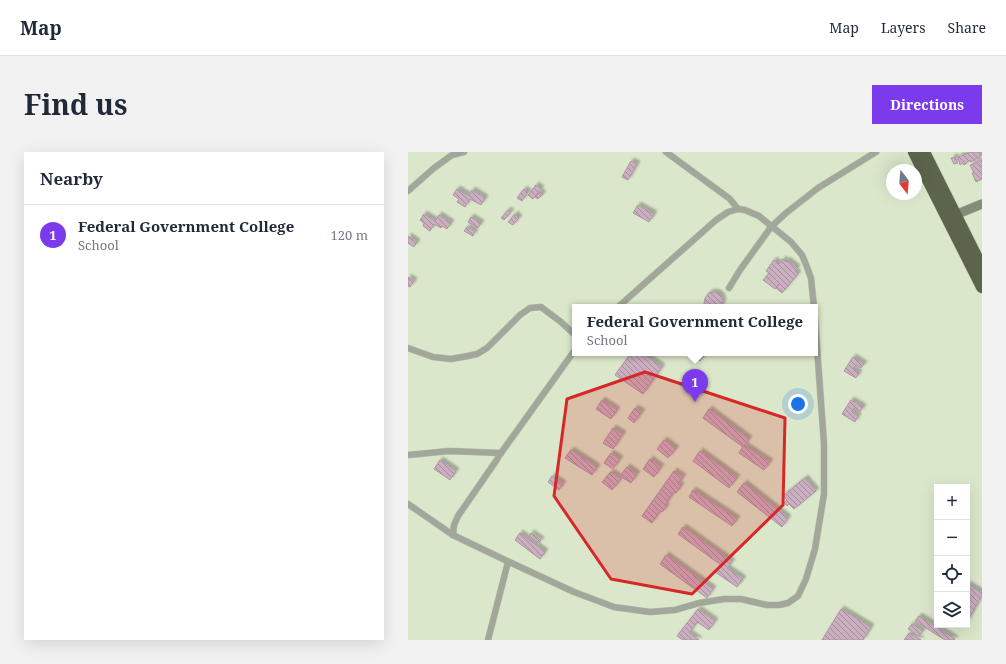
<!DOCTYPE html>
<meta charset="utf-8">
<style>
:root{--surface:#fff;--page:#f2f2f3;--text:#1f2937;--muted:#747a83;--line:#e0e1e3;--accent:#7c3aed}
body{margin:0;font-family:"Noto Serif",serif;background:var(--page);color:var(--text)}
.controls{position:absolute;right:12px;bottom:12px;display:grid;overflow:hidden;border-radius:0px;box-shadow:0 4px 16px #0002}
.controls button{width:36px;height:36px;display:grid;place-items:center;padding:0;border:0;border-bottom:1px solid var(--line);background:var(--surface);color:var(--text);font:20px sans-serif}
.compass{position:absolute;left:478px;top:12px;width:36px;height:36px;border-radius:50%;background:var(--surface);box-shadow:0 4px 16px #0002;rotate:164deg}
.you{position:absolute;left:390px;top:252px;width:14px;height:14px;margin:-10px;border:3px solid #fff;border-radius:50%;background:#1a73e8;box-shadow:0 0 0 6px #1a73e833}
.badge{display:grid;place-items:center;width:26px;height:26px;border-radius:50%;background:var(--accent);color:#fff;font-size:13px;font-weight:700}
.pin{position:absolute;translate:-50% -33px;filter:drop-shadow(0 1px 2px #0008)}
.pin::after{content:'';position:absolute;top:21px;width:14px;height:12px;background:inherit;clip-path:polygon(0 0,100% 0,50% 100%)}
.popup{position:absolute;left:164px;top:152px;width:246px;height:52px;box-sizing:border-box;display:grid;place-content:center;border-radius:0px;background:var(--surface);filter:drop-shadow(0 1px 3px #0005);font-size:13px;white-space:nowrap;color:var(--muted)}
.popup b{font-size:15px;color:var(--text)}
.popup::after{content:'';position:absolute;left:50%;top:100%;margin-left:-8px;border:8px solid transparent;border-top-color:var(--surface)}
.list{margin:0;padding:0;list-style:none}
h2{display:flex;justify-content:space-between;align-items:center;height:52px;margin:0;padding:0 16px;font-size:17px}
h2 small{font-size:13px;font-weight:400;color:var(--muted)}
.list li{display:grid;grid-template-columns:26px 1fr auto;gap:12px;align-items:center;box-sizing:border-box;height:60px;padding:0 16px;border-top:1px solid var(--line)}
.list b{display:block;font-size:15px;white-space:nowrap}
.list p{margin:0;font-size:13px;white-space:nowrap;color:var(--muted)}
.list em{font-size:13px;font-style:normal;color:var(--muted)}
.icon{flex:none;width:22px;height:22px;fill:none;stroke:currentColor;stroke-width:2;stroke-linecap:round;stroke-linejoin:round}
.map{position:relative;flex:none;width:574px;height:488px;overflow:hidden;border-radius:0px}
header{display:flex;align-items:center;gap:24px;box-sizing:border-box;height:56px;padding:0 20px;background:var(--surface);border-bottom:1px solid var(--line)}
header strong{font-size:19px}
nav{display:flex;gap:22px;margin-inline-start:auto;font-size:14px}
.intro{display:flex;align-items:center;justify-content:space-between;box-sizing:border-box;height:96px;padding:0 24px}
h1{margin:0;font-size:28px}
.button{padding:10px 18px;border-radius:0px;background:var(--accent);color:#fff;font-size:14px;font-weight:700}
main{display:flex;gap:24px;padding:0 24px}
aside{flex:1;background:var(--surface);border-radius:0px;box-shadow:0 4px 16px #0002}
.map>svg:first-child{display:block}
</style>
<header>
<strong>Map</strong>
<nav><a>Map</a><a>Layers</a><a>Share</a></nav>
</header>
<div class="intro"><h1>Find us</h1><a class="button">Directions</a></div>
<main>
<aside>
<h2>Nearby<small></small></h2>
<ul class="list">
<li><span class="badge">1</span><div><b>Federal Government College</b><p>School</p></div><em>120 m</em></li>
</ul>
</aside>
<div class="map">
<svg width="574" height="488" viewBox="0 0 574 488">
<defs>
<pattern id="building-back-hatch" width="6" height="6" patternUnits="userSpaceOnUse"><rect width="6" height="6" fill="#cbaec0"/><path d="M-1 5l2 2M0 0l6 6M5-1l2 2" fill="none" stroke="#a58e9b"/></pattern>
<filter id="shadow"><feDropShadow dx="3" dy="-3" stdDeviation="1" flood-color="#0004"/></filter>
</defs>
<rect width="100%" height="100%" fill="#dbe7ca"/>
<g fill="url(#building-back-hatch)" stroke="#af94a5" filter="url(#shadow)">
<polygon points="563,0 574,0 574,3 571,4 572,6 569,7 568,6 567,6 567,8 562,10 562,8 559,10 559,11 556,13 555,11 552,13 550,5 553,4"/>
<polygon points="547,5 550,11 546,12 543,6"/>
<polygon points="574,8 574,27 568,30 564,21 566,21 562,13"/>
<polygon points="223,9 229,12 220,28 214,25"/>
<polygon points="128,33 133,37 125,47 120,43"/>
<polygon points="49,37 61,44 64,38 77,46 73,53 62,47 57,55 49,50 51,47 45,43"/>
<polygon points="116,37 120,40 114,49 109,46"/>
<polygon points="132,40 135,42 130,47 127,45"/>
<polygon points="230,53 246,62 241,70 225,61"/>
<polygon points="100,58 103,60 96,68 93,66"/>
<polygon points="16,62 27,69 31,63 43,71 39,77 34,74 33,76 26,72 22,79 15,74 16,71 12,68"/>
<polygon points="107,62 111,66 105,73 100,70"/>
<polygon points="63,65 73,71 70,76 60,70"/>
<polygon points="59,75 67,79 65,84 56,79"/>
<polygon points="0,84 9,90 6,95 0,91"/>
<polygon points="375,107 378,110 379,108 389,116 387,119 390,122 374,141 368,136 371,132 367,137 355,128 361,121 358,119 366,108 371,112"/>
<polygon points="0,125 6,129 2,135 0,134"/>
<polygon points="304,140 310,141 313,144 315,149 313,155 298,155 296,152 297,146 301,141"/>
<polygon points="223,201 234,201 254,215 235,242 207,223"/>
<polygon points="281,201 294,201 297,203 292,209"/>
<polygon points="445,205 456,212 453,216 448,213 445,217 451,221 448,226 436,219"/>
<polygon points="194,248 209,258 203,267 188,257"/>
<polygon points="443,248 455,255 452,260 446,256 444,260 450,264 447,270 434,262"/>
<polygon points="227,256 234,260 226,271 220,266"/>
<polygon points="301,257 341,287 335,295 295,266"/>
<polygon points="205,276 215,282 205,297 195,291"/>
<polygon points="256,288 268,297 260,306 249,297"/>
<polygon points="336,293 362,310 356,318 331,301"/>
<polygon points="163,298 189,315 184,323 157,306"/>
<polygon points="292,299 329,326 321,336 285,309"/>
<polygon points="203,301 212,307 205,317 196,311"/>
<polygon points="242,307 253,315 246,325 235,317"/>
<polygon points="32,308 48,319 42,328 26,317"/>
<polygon points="219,315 229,322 223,331 212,324"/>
<polygon points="266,319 275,325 270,332 273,334 268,341 266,340 257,353 258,356 254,360 252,359 244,371 234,364"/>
<polygon points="203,320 213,327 204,338 194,330"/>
<polygon points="144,324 155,332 151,338 140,330"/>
<polygon points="397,326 408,339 386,357 381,352 379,354 376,351 379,348 375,344"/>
<polygon points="336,331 380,366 374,375 329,340"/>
<polygon points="285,338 329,367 324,374 281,345"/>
<polygon points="275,375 324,410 319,416 335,427 329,435 307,420 313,413 270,382"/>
<polygon points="112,381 137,400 132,407 107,388"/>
<polygon points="123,381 133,388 131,391 121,384"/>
<polygon points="258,403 305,437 299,446 252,412"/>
<polygon points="559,432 574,441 574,443 559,470 559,453 563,446 559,444"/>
<polygon points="290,457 307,469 301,478 289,470 281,481 291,488 275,488 269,484"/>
<polygon points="433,457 463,475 455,488 414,488"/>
<polygon points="511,464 547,487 546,488 537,488 507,469"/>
<polygon points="504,472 515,479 511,484 500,477"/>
<polygon points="501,481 513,488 496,488"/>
</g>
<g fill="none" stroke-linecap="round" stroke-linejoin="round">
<defs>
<g id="street">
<polyline points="258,0 322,47 330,57"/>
<polyline points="0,39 26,16 44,3 56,0"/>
<polyline points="321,136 332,118 363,75 378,61 410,36 468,0"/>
<polyline points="210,155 308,68 320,60 330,57 337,58 351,64 383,90 394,103 397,110 403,126 406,155"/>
<polyline points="0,196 25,205 43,207 60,204 69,202 79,196 112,163 122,156 133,155 153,170 167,183"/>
<polyline points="0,303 41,299 93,301"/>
<polyline points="0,352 45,383 97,408 166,440 206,455 242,460 267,458 291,451 316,447 333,447 359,453 371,453 380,451 390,444 398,427 407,397 416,342 416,292 407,167"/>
<polyline points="45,383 46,373 50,364 88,309 93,301 167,198"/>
<polyline points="80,488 100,410"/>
</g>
<polyline id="secondary" points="547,63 574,52"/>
<g id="highway">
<polyline points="506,0 574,135"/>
<polyline points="516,0 574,116"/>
</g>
</defs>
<use href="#street" stroke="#bac5ab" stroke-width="7"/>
<use href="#secondary" stroke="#bac5ab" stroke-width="10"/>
<use href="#highway" stroke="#bac5ab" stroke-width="13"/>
<use href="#street" stroke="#a2a79b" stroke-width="6"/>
<use href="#secondary" stroke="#848b79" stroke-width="9"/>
<use href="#highway" stroke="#5c654c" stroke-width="12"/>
</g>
<path fill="#d62828" fill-opacity="0.2" stroke="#d62828" stroke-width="3" stroke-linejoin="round" d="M237,220L377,266L375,353L284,442L203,427L146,344L159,247Z"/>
</svg>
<div class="controls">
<button>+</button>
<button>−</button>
<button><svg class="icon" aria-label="locate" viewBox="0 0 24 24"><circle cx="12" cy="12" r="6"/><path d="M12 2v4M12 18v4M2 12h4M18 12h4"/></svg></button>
<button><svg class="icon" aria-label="layers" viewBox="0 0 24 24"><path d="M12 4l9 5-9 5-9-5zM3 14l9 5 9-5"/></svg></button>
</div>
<svg class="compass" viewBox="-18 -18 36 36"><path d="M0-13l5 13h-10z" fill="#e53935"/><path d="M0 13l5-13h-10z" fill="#747a83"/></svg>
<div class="you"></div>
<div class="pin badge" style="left:287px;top:250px">1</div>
<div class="popup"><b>Federal Government College</b>School</div>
</div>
</main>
